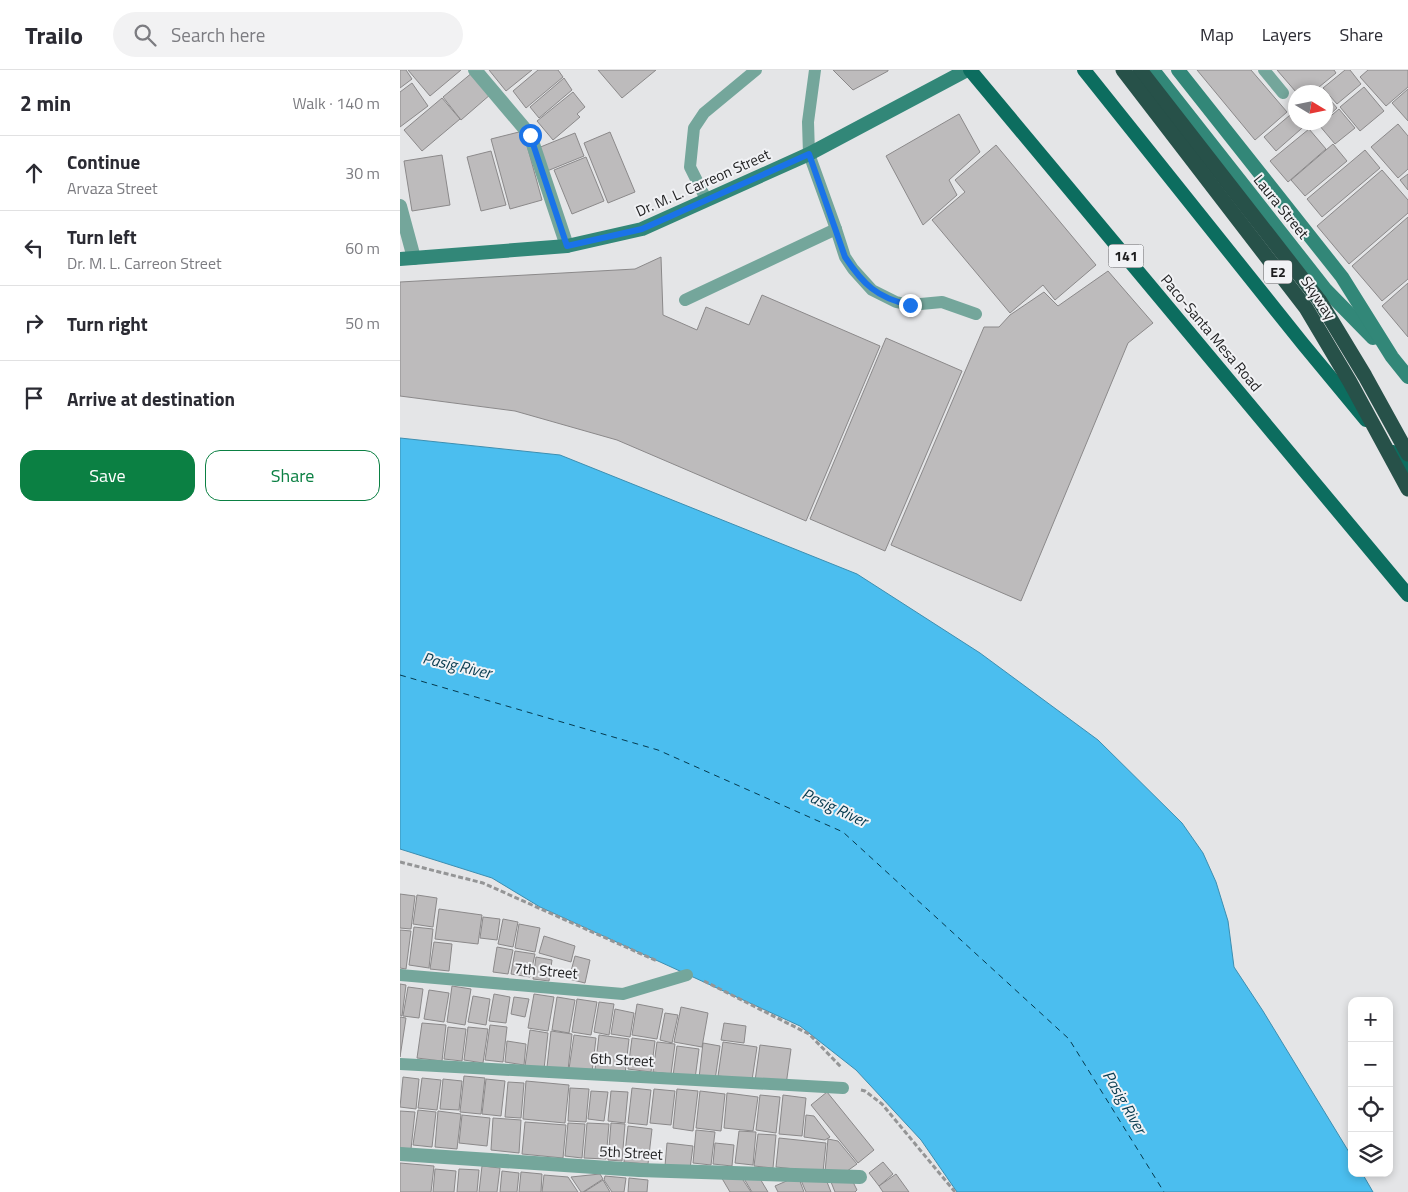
<!DOCTYPE html>
<meta charset="utf-8">
<style>
:root{--surface:#fff;--page:#f2f2f3;--text:#2b2b33;--muted:#7c7c81;--line:#e1e1e2;--accent:#0b8043}
body{margin:0;font-family:"Titillium Web",sans-serif;background:var(--page);color:var(--text)}
.controls{position:absolute;right:15px;bottom:15px;display:grid;overflow:hidden;border-radius:10px;box-shadow:0 2px 8px #0003}
.controls button{width:45px;height:45px;display:grid;place-items:center;padding:0;border:0;border-bottom:1px solid var(--line);background:var(--surface);color:var(--text);font:25px sans-serif}
.compass{position:absolute;left:888px;top:15px;width:45px;height:45px;border-radius:50%;background:var(--surface);box-shadow:0 2px 8px #0003;rotate:100deg}
.stop{position:absolute;width:15px;height:15px;margin:-11px;border:4px solid #1a73e8;border-radius:50%;background:#fff}
.stop.end{background:#1a73e8;border-color:#fff;box-shadow:0 1px 5px #0008}
.list{margin:0;padding:0;list-style:none}
h2{display:flex;justify-content:space-between;align-items:center;height:65px;margin:0;padding:0 20px;font-size:21px}
h2 small{font-size:16px;font-weight:400;color:var(--muted)}
.list li{display:grid;grid-template-columns:32px 1fr auto;gap:15px;align-items:center;box-sizing:border-box;height:75px;padding:0 20px;border-top:1px solid var(--line)}
.list b{display:block;font-size:19px;white-space:nowrap}
.list p{margin:0;font-size:16px;white-space:nowrap;color:var(--muted)}
.list em{font-size:16px;font-style:normal;color:var(--muted)}
.actions{display:flex;gap:10px;padding:15px 20px}
.actions a{flex:1;padding:11px 0;border:1px solid var(--accent);border-radius:15px;text-align:center;font-size:18px;color:var(--accent)}
.actions .main{background:var(--accent);color:#fff}
.icon{flex:none;width:28px;height:28px;fill:none;stroke:currentColor;stroke-width:2;stroke-linecap:round;stroke-linejoin:round}
.map{position:relative;flex:none;width:1008px;height:1122px;overflow:hidden}
header{display:flex;align-items:center;gap:30px;box-sizing:border-box;height:70px;padding:0 25px;background:var(--surface);border-bottom:1px solid var(--line)}
header strong{font-size:24px}
nav{display:flex;gap:28px;margin-inline-start:auto;font-size:18px}
.search{width:350px;height:45px;background:var(--page);display:flex;align-items:center;gap:12px;box-sizing:border-box;padding:0 18px;border-radius:28px;color:var(--muted);font-size:19px}
main{display:flex}
aside{flex:1;background:var(--surface)}
.map>svg:first-child{display:block}
</style>
<header>
<strong>Trailo</strong>
<div class="search"><svg class="icon" aria-label="search" viewBox="0 0 24 24"><circle cx="10" cy="10" r="6"/><path d="M15 15l6 6"/></svg>Search here</div>
<nav><a>Map</a><a>Layers</a><a>Share</a></nav>
</header>
<main>
<aside>
<h2>2 min<small>Walk · 140 m</small></h2>
<ul class="list">
<li><svg class="icon" aria-label="ahead" viewBox="0 0 24 24"><path d="M12 20V5M6 11l6-6 6 6"/></svg><div><b>Continue</b><p>Arvaza Street</p></div><em>30 m</em></li>
<li><svg class="icon" aria-label="left" viewBox="0 0 24 24"><path d="M17 20v-9H6M10 6l-5 5 5 5"/></svg><div><b>Turn left</b><p>Dr. M. L. Carreon Street</p></div><em>60 m</em></li>
<li><svg class="icon" aria-label="right" viewBox="0 0 24 24"><path d="M7 20v-9h11M14 6l5 5-5 5"/></svg><div><b>Turn right</b></div><em>50 m</em></li>
<li><svg class="icon" aria-label="arrive" viewBox="0 0 24 24"><path d="M6 21V4h12l-3 4 3 4H6"/></svg><div><b>Arrive at destination</b></div></li>
</ul>
<div class="actions"><a class="main">Save</a><a>Share</a></div>
</aside>
<div class="map">
<svg width="1008" height="1122" viewBox="0 0 1008 1122">
<rect width="100%" height="100%" fill="#e4e5e7"/>
<polygon fill="#4bbeef" stroke="#3d8eb0" points="0,368 160,385 457,504 580,583 698,670 782,753 803,783 816,812 828,851 834,897 863,941 952,1087 952,1103 962,1103 973,1122 557,1122 521,1070 456,1000 400,956 140,837 92,808 0,779"/>
<g fill="none" stroke-linecap="round" stroke-linejoin="round">
<polyline stroke="#063a4e" stroke-width="1" stroke-dasharray="6 5" stroke-linecap="butt" points="0,605 258,680 443,762 669,969 764,1122"/>
</g>
<g fill="#bdbbbc" stroke="#8b898a">
<polygon points="0,0 6,0 12,9 0,18"/>
<polygon points="8,0 61,0 30,26"/>
<polygon points="89,0 132,0 106,21"/>
<polygon points="138,0 158,0 163,7 126,38 113,21"/>
<polygon points="198,0 256,0 222,28"/>
<polygon points="433,0 488,0 488,1 453,20"/>
<polygon points="797,0 851,0 887,42 855,70"/>
<polygon points="877,0 934,0 936,3 913,22 896,22"/>
<polygon points="945,0 950,0 961,14 937,34 923,18"/>
<polygon points="968,0 1008,0 1008,17 986,36 960,7"/>
<polygon points="73,2 91,24 61,50 43,27"/>
<polygon points="164,8 172,20 139,48 130,37"/>
<polygon points="12,13 28,36 0,57 0,22"/>
<polygon points="964,17 984,41 960,61 940,37"/>
<polygon points="1008,19 1008,51 992,33"/>
<polygon points="173,22 185,37 177,44 180,47 153,70 137,51"/>
<polygon points="926,25 937,38 926,48"/>
<polygon points="42,28 60,49 22,81 4,60"/>
<polygon points="939,39 955,58 935,74 919,55 926,52 926,50"/>
<polygon points="896,40 896,52 909,52 876,81 864,67"/>
<polygon points="559,44 580,82 549,110 557,125 523,155 486,86"/>
<polygon points="998,54 1008,66 1008,99 998,108 971,77"/>
<polygon points="909,59 926,79 888,112 870,91"/>
<polygon points="123,61 142,130 110,139 91,69"/>
<polygon points="210,62 235,122 208,133 184,73"/>
<polygon points="175,63 184,86 147,101 138,78"/>
<polygon points="933,74 947,91 905,126 891,110"/>
<polygon points="596,75 696,195 655,230 643,215 610,243 532,150 565,122 555,110"/>
<polygon points="965,80 980,98 922,147 907,129"/>
<polygon points="91,81 106,135 81,141 67,87"/>
<polygon points="42,85 50,135 12,141 4,91"/>
<polygon points="186,87 204,131 172,144 154,100"/>
<polygon points="982,100 1008,130 1008,143 949,194 917,156"/>
<polygon points="1008,104 1008,120 1000,110"/>
<polygon points="1008,147 1008,209 982,231 952,196"/>
<polygon points="261,187 263,245 297,260 306,237 349,255 362,225 480,276 406,451 217,370 115,341 0,326 0,212 235,199"/>
<polygon points="708,201 753,253 728,273 621,531 491,475 584,257 599,257 610,245 644,222 658,236"/>
<polygon points="1008,213 1008,267 982,236"/>
<polygon points="486,268 562,301 485,481 410,449"/>
<polygon points="0,824 15,826 11,859 0,858"/>
<polygon points="17,825 37,828 33,857 13,854"/>
<polygon points="39,839 82,845 78,874 35,869"/>
<polygon points="83,847 100,849 97,870 80,868"/>
<polygon points="103,849 118,852 113,877 98,874"/>
<polygon points="119,854 140,858 135,882 115,878"/>
<polygon points="14,857 33,859 29,898 9,895"/>
<polygon points="0,860 11,861 6,899 0,898"/>
<polygon points="144,866 175,876 171,892 139,883"/>
<polygon points="34,872 52,874 49,901 30,899"/>
<polygon points="97,877 113,880 108,904 93,902"/>
<polygon points="115,881 135,884 130,907 111,904"/>
<polygon points="175,886 190,890 185,913 169,909"/>
<polygon points="136,887 152,890 149,911 133,909"/>
<polygon points="0,914 6,915 2,946 0,945"/>
<polygon points="52,916 71,919 65,955 47,952"/>
<polygon points="8,917 23,919 19,948 3,946"/>
<polygon points="29,920 49,923 44,952 24,949"/>
<polygon points="94,924 110,927 106,953 89,951"/>
<polygon points="134,924 154,927 148,961 128,958"/>
<polygon points="73,926 90,929 86,955 68,952"/>
<polygon points="114,927 129,929 125,947 111,944"/>
<polygon points="157,927 175,930 169,963 152,960"/>
<polygon points="177,929 197,932 191,965 172,962"/>
<polygon points="199,932 214,934 209,965 194,962"/>
<polygon points="237,934 263,939 257,969 232,965"/>
<polygon points="281,937 308,943 302,977 274,972"/>
<polygon points="215,939 234,943 230,967 211,964"/>
<polygon points="265,943 278,945 272,973 260,970"/>
<polygon points="0,947 6,948 0,987"/>
<polygon points="22,953 46,955 42,991 17,988"/>
<polygon points="324,953 346,956 344,973 321,970"/>
<polygon points="90,955 107,957 103,992 85,990"/>
<polygon points="48,957 66,959 62,991 44,989"/>
<polygon points="68,957 88,959 83,993 64,990"/>
<polygon points="130,960 148,963 144,999 125,996"/>
<polygon points="151,961 172,964 168,1000 147,997"/>
<polygon points="174,965 196,968 192,1002 169,999"/>
<polygon points="199,965 229,969 225,1004 195,1000"/>
<polygon points="232,968 255,971 251,1002 228,999"/>
<polygon points="107,971 126,974 124,995 105,992"/>
<polygon points="257,972 275,974 271,1004 253,1002"/>
<polygon points="323,972 357,977 352,1010 318,1006"/>
<polygon points="303,973 320,976 315,1010 299,1008"/>
<polygon points="360,975 391,979 386,1015 355,1011"/>
<polygon points="277,976 299,979 295,1009 273,1006"/>
<polygon points="64,1006 85,1008 81,1044 60,1042"/>
<polygon points="3,1007 19,1009 16,1039 0,1037"/>
<polygon points="22,1008 41,1010 37,1040 18,1038"/>
<polygon points="43,1009 62,1011 59,1040 40,1039"/>
<polygon points="86,1009 105,1011 101,1046 82,1044"/>
<polygon points="126,1011 169,1015 165,1053 123,1049"/>
<polygon points="108,1012 124,1013 121,1048 105,1047"/>
<polygon points="170,1018 189,1019 186,1052 168,1051"/>
<polygon points="232,1018 251,1020 247,1055 228,1053"/>
<polygon points="254,1019 275,1021 271,1055 250,1053"/>
<polygon points="277,1019 298,1021 293,1061 273,1058"/>
<polygon points="191,1021 208,1022 204,1051 188,1049"/>
<polygon points="211,1021 228,1022 225,1053 208,1051"/>
<polygon points="300,1021 325,1024 321,1061 296,1058"/>
<polygon points="427,1022 474,1080 458,1093 411,1035"/>
<polygon points="327,1023 358,1027 353,1061 324,1058"/>
<polygon points="360,1025 380,1027 376,1063 356,1060"/>
<polygon points="383,1025 406,1028 402,1066 379,1064"/>
<polygon points="18,1040 36,1042 32,1077 13,1075"/>
<polygon points="0,1041 15,1042 11,1079 0,1078"/>
<polygon points="38,1041 61,1044 57,1079 35,1077"/>
<polygon points="62,1045 90,1048 87,1076 59,1073"/>
<polygon points="406,1045 414,1046 430,1067 425,1070 404,1067"/>
<polygon points="93,1048 121,1050 119,1083 91,1080"/>
<polygon points="125,1052 166,1055 163,1088 122,1084"/>
<polygon points="168,1053 185,1054 182,1088 165,1086"/>
<polygon points="187,1053 209,1054 206,1089 184,1088"/>
<polygon points="211,1053 225,1054 222,1091 208,1090"/>
<polygon points="228,1056 252,1059 248,1094 224,1092"/>
<polygon points="296,1060 315,1062 311,1095 293,1093"/>
<polygon points="339,1061 356,1062 353,1095 335,1093"/>
<polygon points="358,1064 376,1065 373,1098 354,1096"/>
<polygon points="379,1068 426,1073 423,1102 376,1097"/>
<polygon points="428,1069 438,1071 457,1094 443,1104 425,1102"/>
<polygon points="267,1073 293,1076 290,1099 265,1096"/>
<polygon points="315,1073 334,1075 332,1096 313,1094"/>
<polygon points="483,1092 493,1104 479,1116 469,1103"/>
<polygon points="0,1093 34,1096 31,1122 0,1122"/>
<polygon points="82,1096 100,1098 97,1122 79,1122"/>
<polygon points="35,1099 56,1101 54,1122 33,1122"/>
<polygon points="59,1099 79,1100 77,1122 57,1122"/>
<polygon points="102,1101 119,1103 117,1122 100,1122"/>
<polygon points="121,1102 142,1104 141,1122 119,1122"/>
<polygon points="200,1104 203,1109 183,1122 181,1122 171,1107"/>
<polygon points="496,1104 509,1122 483,1122 479,1116"/>
<polygon points="144,1105 168,1107 178,1122 142,1122"/>
<polygon points="320,1105 341,1107 351,1122 330,1122"/>
<polygon points="205,1106 226,1108 224,1122 212,1122 204,1110"/>
<polygon points="398,1106 404,1122 378,1122 375,1116"/>
<polygon points="343,1107 359,1107 368,1122 352,1122"/>
<polygon points="229,1108 248,1110 247,1122 228,1122"/>
<polygon points="400,1108 427,1112 431,1122 406,1122"/>
<polygon points="203,1110 210,1122 184,1122"/>
<polygon points="452,1110 457,1120 455,1122 435,1122 431,1112"/>
</g>
<g fill="none" stroke-linecap="round" stroke-linejoin="round">
<g stroke="#949596" stroke-width="3" stroke-dasharray="5 2.5" stroke-linecap="butt">
<polyline points="0,792 83,813 257,891"/>
<polyline points="304,911 409,964 441,997"/>
<polyline points="461,1020 465,1021 482,1034 555,1122"/>
</g>
<g stroke="#74a69b" stroke-width="12">
<polyline points="415,0 408,52 409,84 436,159 445,187 453,199 472,220 496,232 510,235 542,232 576,244"/>
<polyline points="864,0 883,23"/>
<polyline points="306,129 290,97 294,58 304,43 356,0"/>
<polyline points="285,230 436,159"/>
<polyline points="0,905 223,924 287,905"/>
<polyline points="0,994 443,1018"/>
</g>
<g stroke="#74a69b" stroke-width="14">
<polyline points="75,0 130,65 167,176"/>
<polyline points="0,136 14,188"/>
<polyline points="0,1084 239,1100 460,1107"/>
</g>
<g stroke="#328778" stroke-width="14">
<polyline points="753,0 926,220 973,268"/>
<polyline points="778,0 942,207 992,287 1008,307"/>
<polyline points="0,189 167,176 242,159 409,84 567,0"/>
</g>
<g stroke="#0c6d5f" stroke-width="14">
<polyline points="570,0 1008,525"/>
<polyline points="684,0 903,274 966,350"/>
<polyline points="993,382 1008,400"/>
</g>
<polyline stroke="#275149" stroke-width="15" points="740,0 919,230 965,306 1008,384"/>
<polyline stroke="#275149" stroke-width="15" points="723,0 906,238 950,312 1008,419"/>
</g>
<g fill="none" stroke-linecap="round" stroke-linejoin="round">
<path stroke="#1a73e8" stroke-width="6" d="M130,65L167,176L242,159L409,84L445,187C463,214 477,228 510,235"/>
</g>
<g text-anchor="middle" stroke-width="4" stroke-linejoin="round" paint-order="stroke">
<g fill="#f1f2f5" stroke="#5d5d5e" stroke-width="1">
<rect x="708.5" y="174.5" width="35" height="23" rx="4"/>
<rect x="864" y="190.5" width="28" height="23" rx="4"/>
</g>
<g font-size="14" font-weight="bold" fill="#1d1d1e">
<text x="726" y="191">141</text>
<text x="878" y="207">E2</text>
</g>
<g font-size="15" fill="#1d1d1e" stroke="#f1f2f5">
<text transform="translate(303 113) rotate(-24)" y="5">Dr. M. L. Carreon Street</text>
<text transform="translate(881 137) rotate(51)" y="5">Laura Street</text>
<text transform="translate(918 228) rotate(56)" y="5">Skyway</text>
<text transform="translate(811 263) rotate(50)" y="5">Paco-Santa Mesa Road</text>
<text transform="translate(146 901) rotate(5)" y="5">7th Street</text>
<text transform="translate(222 990) rotate(3)" y="5">6th Street</text>
<text transform="translate(231 1083) rotate(3)" y="5">5th Street</text>
</g>
<g font-size="16" font-style="italic" fill="#063a4e" stroke="#f1f2f5">
<text transform="translate(57 595) rotate(13)" y="6">Pasig River</text>
<text transform="translate(435 737) rotate(25)" y="6">Pasig River</text>
<text transform="translate(725 1032) rotate(60)" y="6">Pasig River</text>
</g>
</g>
</svg>
<div class="controls">
<button>+</button>
<button>−</button>
<button><svg class="icon" aria-label="locate" viewBox="0 0 24 24"><circle cx="12" cy="12" r="6"/><path d="M12 2v4M12 18v4M2 12h4M18 12h4"/></svg></button>
<button><svg class="icon" aria-label="layers" viewBox="0 0 24 24"><path d="M12 4l9 5-9 5-9-5zM3 14l9 5 9-5"/></svg></button>
</div>
<svg class="compass" viewBox="-18 -18 36 36"><path d="M0-13l5 13h-10z" fill="#e53935"/><path d="M0 13l5-13h-10z" fill="#7c7c81"/></svg>
<div class="stop" style="left:130px;top:65px"></div>
<div class="stop end" style="left:510px;top:235px"></div>
</div>
</main>
